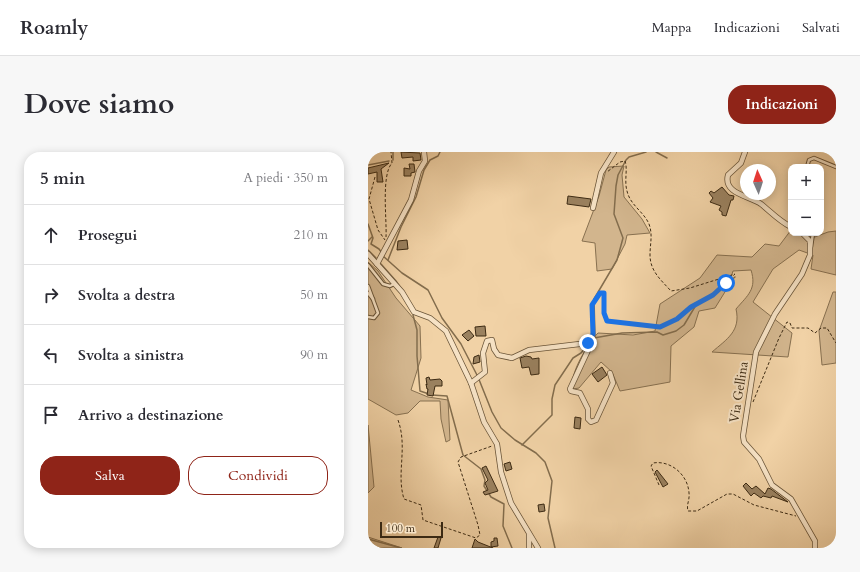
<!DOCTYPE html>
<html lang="it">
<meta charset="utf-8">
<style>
:root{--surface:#fff;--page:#f7f7f7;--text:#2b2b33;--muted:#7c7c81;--line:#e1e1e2;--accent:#8f2418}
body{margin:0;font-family:Cardo,serif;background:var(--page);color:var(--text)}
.controls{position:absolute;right:12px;top:12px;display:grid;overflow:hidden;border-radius:8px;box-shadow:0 2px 10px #0003}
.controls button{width:36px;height:36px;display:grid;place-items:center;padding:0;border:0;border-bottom:1px solid var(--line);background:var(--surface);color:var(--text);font:20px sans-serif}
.compass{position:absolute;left:372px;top:12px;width:36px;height:36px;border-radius:50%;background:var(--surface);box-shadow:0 2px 10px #0003;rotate:357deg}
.scale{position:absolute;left:12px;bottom:10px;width:63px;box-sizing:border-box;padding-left:4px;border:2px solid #3c2a13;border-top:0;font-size:11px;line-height:14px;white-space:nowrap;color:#3c2a13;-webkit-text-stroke:3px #f6e2c5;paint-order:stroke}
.stop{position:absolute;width:12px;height:12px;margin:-9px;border:3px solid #1a73e8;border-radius:50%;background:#fff}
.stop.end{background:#1a73e8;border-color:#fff;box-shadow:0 1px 4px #0008}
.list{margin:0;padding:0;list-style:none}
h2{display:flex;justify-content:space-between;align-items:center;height:52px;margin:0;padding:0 16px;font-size:17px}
h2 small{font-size:13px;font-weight:400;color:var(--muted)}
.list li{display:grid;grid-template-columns:26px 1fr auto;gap:12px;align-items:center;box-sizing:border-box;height:60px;padding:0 16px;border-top:1px solid var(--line)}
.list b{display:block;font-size:15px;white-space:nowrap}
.list em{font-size:13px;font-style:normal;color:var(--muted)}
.actions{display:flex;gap:8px;padding:12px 16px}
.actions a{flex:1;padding:9px 0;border:1px solid var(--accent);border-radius:16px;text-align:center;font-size:14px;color:var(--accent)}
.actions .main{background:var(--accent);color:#fff}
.icon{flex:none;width:22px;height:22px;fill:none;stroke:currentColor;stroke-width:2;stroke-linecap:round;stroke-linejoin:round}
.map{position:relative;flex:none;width:468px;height:396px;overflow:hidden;border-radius:16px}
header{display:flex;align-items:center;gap:24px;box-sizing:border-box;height:56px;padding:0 20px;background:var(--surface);border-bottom:1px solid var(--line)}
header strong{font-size:19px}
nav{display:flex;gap:22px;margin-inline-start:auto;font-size:14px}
.intro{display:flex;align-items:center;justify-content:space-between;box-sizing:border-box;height:96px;padding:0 24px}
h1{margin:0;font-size:28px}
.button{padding:10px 18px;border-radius:16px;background:var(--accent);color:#fff;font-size:14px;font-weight:700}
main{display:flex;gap:24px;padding:0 24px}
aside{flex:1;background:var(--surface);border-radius:16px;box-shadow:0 2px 10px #0003}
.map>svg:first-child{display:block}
</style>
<header>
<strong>Roamly</strong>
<nav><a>Mappa</a><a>Indicazioni</a><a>Salvati</a></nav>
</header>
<div class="intro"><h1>Dove siamo</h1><a class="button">Indicazioni</a></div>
<main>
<aside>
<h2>5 min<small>A piedi · 350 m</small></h2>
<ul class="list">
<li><svg class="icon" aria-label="ahead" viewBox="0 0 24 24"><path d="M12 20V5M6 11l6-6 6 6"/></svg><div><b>Prosegui</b></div><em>210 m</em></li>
<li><svg class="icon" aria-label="right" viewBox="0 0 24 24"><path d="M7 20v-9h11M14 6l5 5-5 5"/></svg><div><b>Svolta a destra</b></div><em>50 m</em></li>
<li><svg class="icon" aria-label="left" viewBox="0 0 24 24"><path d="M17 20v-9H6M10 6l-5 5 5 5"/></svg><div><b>Svolta a sinistra</b></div><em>90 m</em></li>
<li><svg class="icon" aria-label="arrive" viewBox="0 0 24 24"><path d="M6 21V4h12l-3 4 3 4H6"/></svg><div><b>Arrivo a destinazione</b></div></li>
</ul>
<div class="actions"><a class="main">Salva</a><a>Condividi</a></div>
</aside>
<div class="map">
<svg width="468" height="396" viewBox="0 0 468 396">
<rect width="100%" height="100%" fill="#f1d2a6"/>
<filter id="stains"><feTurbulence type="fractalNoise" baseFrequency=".005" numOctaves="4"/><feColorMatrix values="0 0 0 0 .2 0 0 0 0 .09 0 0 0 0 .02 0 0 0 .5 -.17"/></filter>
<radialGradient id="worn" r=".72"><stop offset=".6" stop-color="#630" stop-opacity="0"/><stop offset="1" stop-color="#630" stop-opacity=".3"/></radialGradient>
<g fill="#d2b58d" stroke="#877050">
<polygon points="256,14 254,23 256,45 274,67 282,81 259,83 257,92 244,117 229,119 227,91 214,89 231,44 238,18 241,15"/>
<path d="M423,78V81H436L444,86L460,80L468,79V123L443,117L445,103L431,98L405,117L385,150L424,181L420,205L344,200C359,187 373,179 368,157C380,143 389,137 383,118L365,119L360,135L347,156L331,159L326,175L303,194L302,230L252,239L244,220L233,210L211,236L205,237C200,224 220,191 230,181L265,183L287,179L292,152L332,126L349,103L384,105L397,92L411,94Z"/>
<polygon points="0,110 10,119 28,146 52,174 53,206 43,238 60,245 80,248 82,288 78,290 73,267 72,249 52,249 40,261 28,263 0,247"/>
<polygon points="465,140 468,140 468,211 454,213 451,179"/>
<polygon points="0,273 6,335 0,341"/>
<polygon points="0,385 34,396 0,396"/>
</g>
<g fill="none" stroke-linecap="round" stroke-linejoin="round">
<g stroke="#836d4d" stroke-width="1.5">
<polyline points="25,0 25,8"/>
<polyline points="288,0 299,6"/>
<polyline points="0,13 21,9"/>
<polyline points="0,72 5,86 3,92 11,97 14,101"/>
<polyline points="0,89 4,85"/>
<polyline points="0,98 8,106"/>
<polyline points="15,104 34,121 60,138 74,166 93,192 110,225 124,260 133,276 147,288 168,301 177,310 184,329 180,366 187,396"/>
<polyline points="20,108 33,75 48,45 56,18 62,8 70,4 72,0"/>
<polyline points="13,112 28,129 39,145"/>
<polyline points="45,163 49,178 49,204 52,239 61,242"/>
<polyline points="227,186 226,147 249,108 255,86 246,62 248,34 250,23 258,8 261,5 278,0"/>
<polyline points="64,243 79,244 95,303 113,317 117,328 116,334 123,345 136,352 135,374 144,396"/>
<polyline points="154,293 184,263 184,247 187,233 205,206 213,201 226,186 254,181 289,180 295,183 308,179 316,173 328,153 343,145 367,125"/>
<polyline points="0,387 33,396"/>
</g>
</g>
<g fill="#9a815f" stroke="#3c2a13">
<polygon points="33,0 52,1 53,8 45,9 45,5 34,6"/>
<polygon points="21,11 13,17 15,30 9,30 9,20 0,22 0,16"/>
<polygon points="41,12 46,12 47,20 43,21 43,24 36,24 36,16 42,17"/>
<polygon points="354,35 361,43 366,44 365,48 363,48 358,64 354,63 354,60 351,58 353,54 342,50 345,46 341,41 343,39 346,41"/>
<polygon points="200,44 223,47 221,55 199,52"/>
<polygon points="39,88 40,97 29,98 30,89"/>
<polygon points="117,174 118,184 108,184 107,175"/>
<polygon points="101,178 106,184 100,189 94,183"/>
<polygon points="111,203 112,210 105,212 106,205"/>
<polygon points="158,204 163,205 164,207 171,206 171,222 163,223 161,215 154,216 152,206"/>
<polygon points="234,215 239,223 230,230 224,222"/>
<polygon points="61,225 62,228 72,227 74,229 74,234 67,234 65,244 59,243 60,237 59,237 58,232 59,233 58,226"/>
<polygon points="207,265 213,266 212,277 206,276"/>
<polygon points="142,310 144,317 138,319 136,312"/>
<polygon points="118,314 130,339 117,343 115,340 120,338 117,331 120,328 114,316"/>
<polygon points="289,318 300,332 295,335 287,320"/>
<polygon points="378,331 384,337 388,334 397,342 400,336 403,337 420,350 404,344 403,346 395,344 393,346 386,341 383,344 375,334"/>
<polygon points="176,352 177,359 171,360 170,353"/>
<polygon points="70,385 73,386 70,396 66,396"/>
<polygon points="126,386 129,386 130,394 123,395 123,390 126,389"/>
<polygon points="107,387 110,390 125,396 104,396"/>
</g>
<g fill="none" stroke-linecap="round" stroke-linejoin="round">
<defs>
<g id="service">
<polyline points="439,15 441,8 446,6 468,15"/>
<polyline points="443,95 445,81"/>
<polyline points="0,113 15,132 22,134 26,132"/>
<polyline points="0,134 10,161 6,166 0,165"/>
<polyline points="0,141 5,147"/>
</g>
<g id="minor">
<path d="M377,0L373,11L360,23C355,42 382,44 393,52C403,60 411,69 423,75"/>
<polyline points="225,56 233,21 246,0"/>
<polyline points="434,81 442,89 442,103 434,122 407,162 388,200 375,284 376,290 391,307 404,333 423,347 447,389 447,396"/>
<polyline points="0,102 34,140 46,160 62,166 78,179 103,231 116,270 129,292 133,320 143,351 170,396"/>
<polyline points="9,112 43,48 51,19 57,9 56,0"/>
<polyline points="103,231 117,220 115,201 119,189 124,188 126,197 130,203 144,206 161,198 220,191 222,194 202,237 203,239 212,241 220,257 220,267 223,270 228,268 245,231 242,221"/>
<polyline points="161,396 161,382"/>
</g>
</defs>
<use href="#service" stroke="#695438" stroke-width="4.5"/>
<use href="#minor" stroke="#695438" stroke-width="6"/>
<g stroke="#3c2a13" stroke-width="1" stroke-dasharray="3 2" stroke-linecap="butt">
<polyline points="7,25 1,47 10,78 17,88"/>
<path d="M18,85C19,68 13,23 24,11L23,0"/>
<path d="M222,187C230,172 217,154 232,141H236V161L239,169L292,175L309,167L323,155L345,143L367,122L322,136L303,139C293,128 282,119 282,103C282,92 285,83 281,72C276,60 262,53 259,39C256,29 260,17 257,9L252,10L239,20"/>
<polyline points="385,250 411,186 419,170 422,171 424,176 440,176 447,181 453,176 459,176 468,191"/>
<path d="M30,268C40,296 28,321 36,347L53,353L55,368L108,386L112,383L110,373L90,310L93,305L124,294"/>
<path d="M291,333L283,314L285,311C303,308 320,323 321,341C322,348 318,353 320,359H329L359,342H365L386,353L428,364"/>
</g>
<use href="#service" stroke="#f6e2c5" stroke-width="2.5"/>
<use href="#minor" stroke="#f6e2c5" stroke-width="4.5"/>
</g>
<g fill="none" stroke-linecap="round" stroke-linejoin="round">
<polyline stroke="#1a73e8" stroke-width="5" points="220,191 225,182 224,153 232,141 236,141 236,161 239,169 292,175 309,167 323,155 345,143 358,131"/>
</g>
<g text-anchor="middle" stroke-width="4" stroke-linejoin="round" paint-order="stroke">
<g font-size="13" fill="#3c2a13" stroke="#f6e2c5">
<text transform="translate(370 240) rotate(-81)" y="5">Via Gellina</text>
</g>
</g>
<rect width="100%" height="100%" filter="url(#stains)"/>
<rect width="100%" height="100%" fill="url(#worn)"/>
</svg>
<div class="controls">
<button>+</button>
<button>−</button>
</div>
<svg class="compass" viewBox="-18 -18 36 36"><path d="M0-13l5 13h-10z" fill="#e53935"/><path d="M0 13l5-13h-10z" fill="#7c7c81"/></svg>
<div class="scale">100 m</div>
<div class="stop" style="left:358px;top:131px"></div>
<div class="stop end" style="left:220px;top:191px"></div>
</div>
</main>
